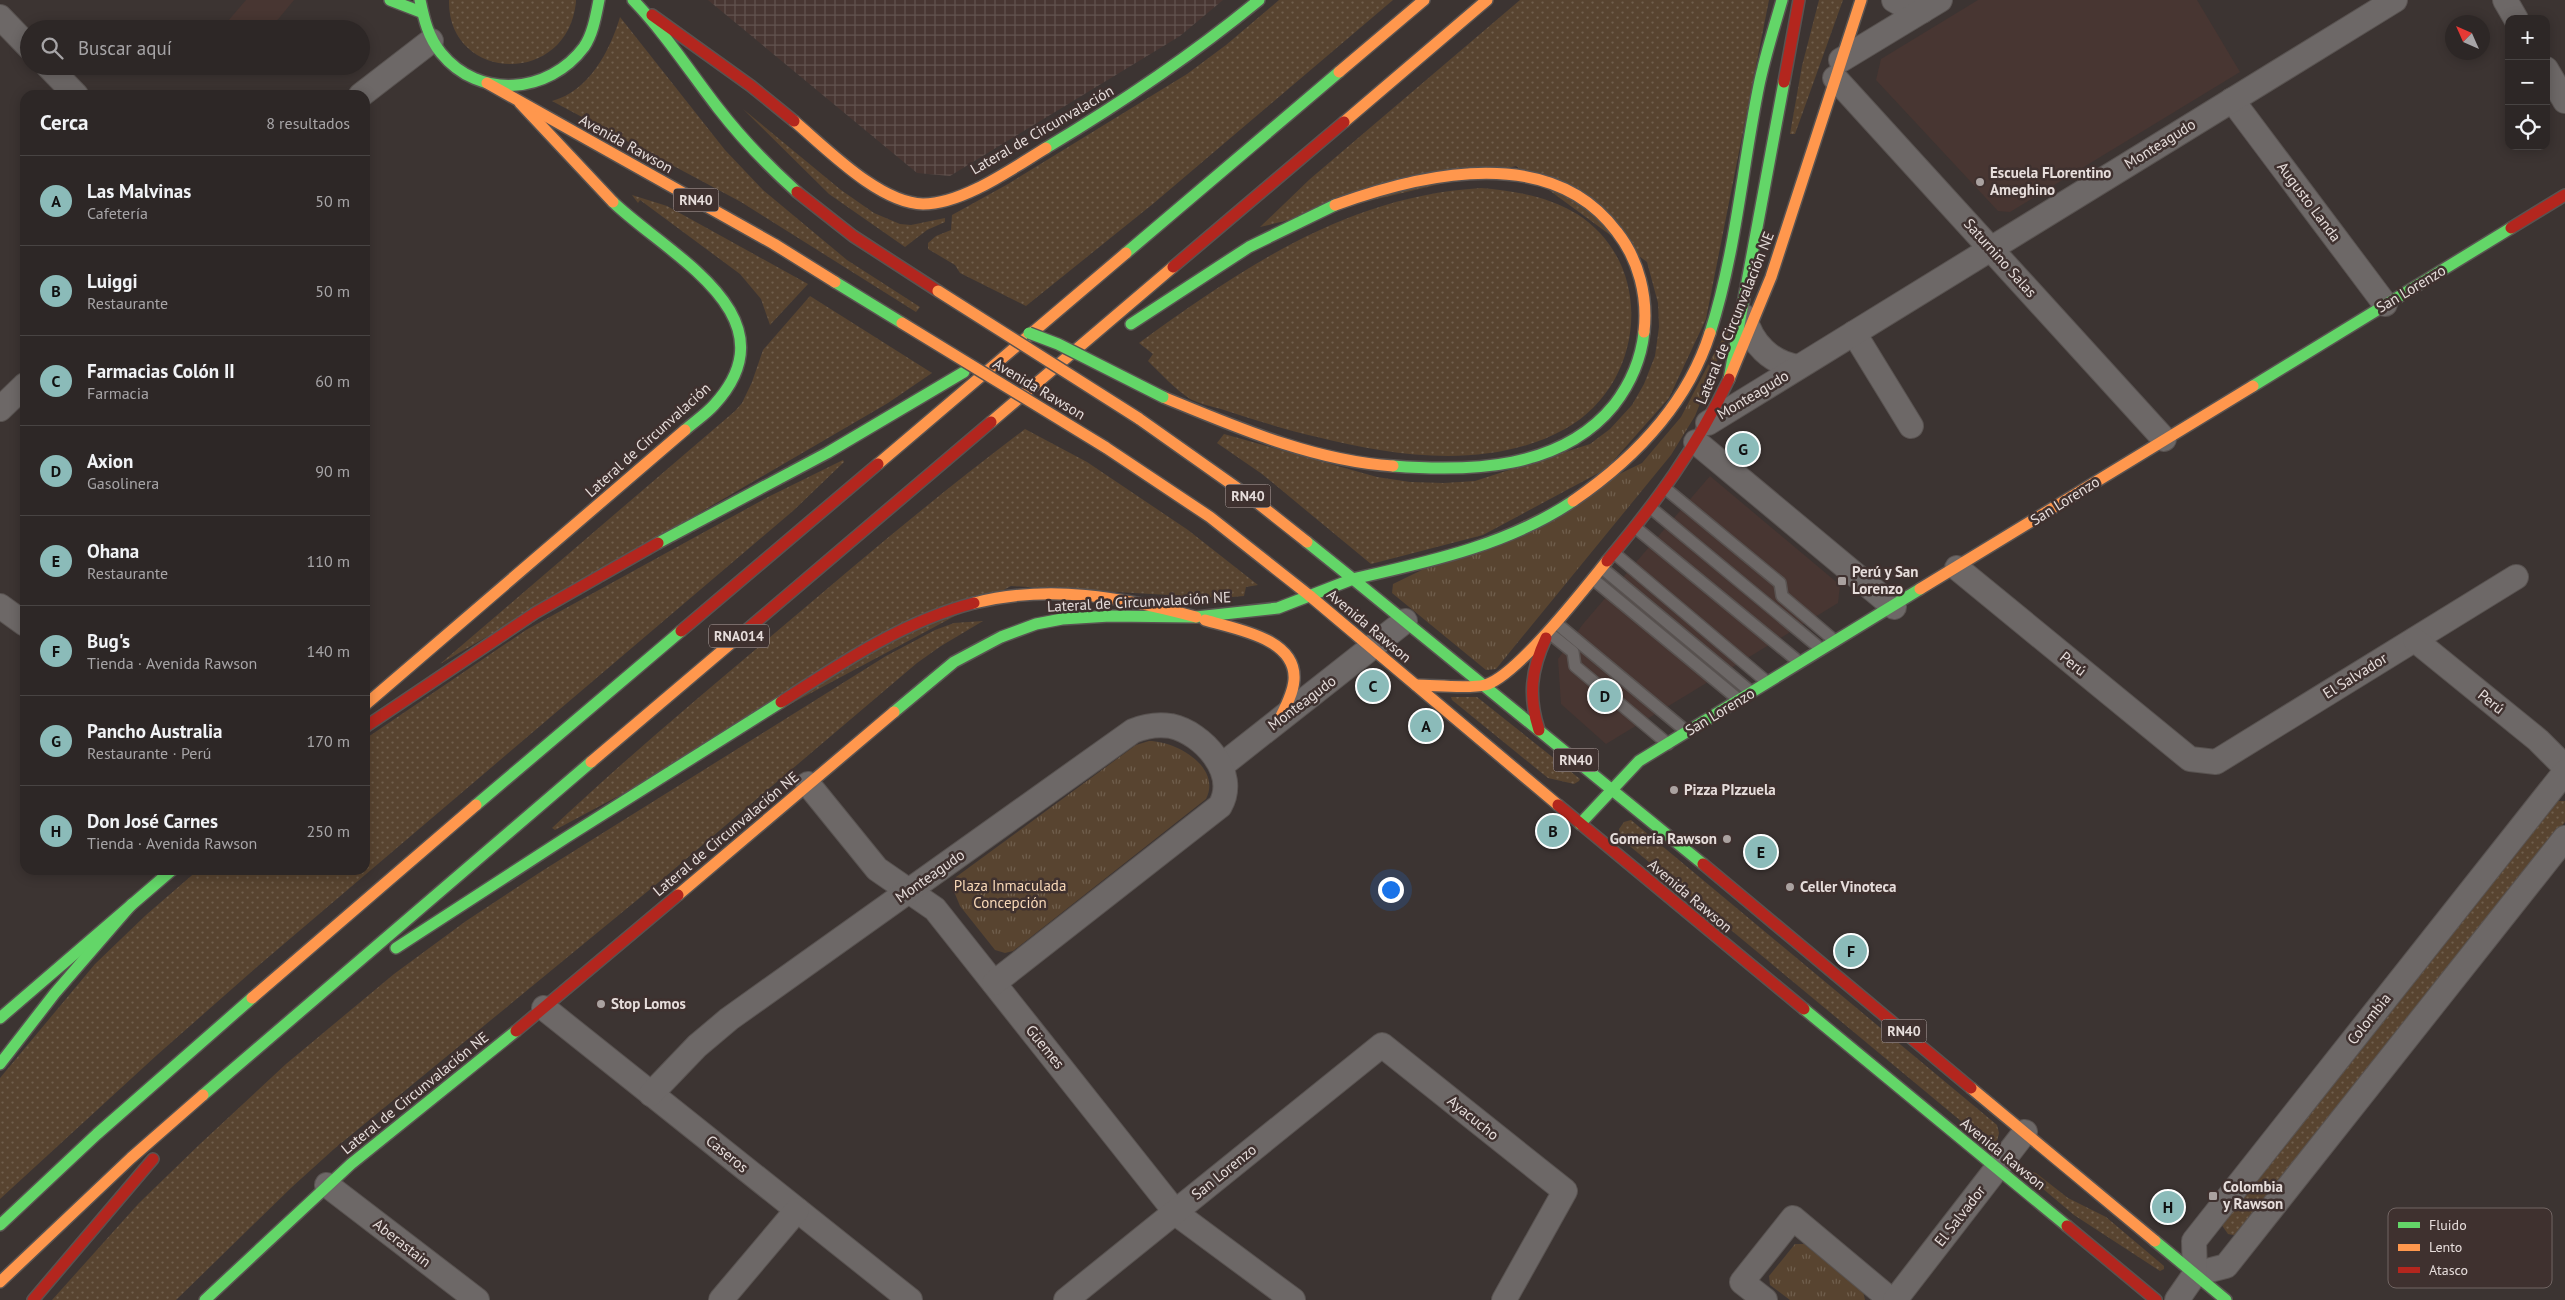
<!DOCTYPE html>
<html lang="es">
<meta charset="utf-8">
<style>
:root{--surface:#2d2726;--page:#393332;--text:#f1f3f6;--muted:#a7a5a7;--line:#484443;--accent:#8bbbb9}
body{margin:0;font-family:"PT Sans",sans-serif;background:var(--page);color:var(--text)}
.controls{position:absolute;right:15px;top:15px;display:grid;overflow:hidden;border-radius:10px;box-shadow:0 2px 12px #0003}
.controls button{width:45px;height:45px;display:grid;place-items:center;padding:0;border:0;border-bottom:1px solid var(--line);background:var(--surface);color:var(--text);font:25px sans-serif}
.compass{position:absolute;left:2445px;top:15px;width:45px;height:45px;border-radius:50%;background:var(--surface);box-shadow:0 2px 12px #0003;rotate:315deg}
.you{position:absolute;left:1390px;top:889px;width:18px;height:18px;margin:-12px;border:4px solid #fff;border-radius:50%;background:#1a73e8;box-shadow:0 0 0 8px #1a73e833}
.badge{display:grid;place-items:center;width:32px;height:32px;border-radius:50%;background:var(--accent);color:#111;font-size:16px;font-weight:700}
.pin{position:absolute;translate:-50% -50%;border:2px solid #fff;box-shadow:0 1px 5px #0006}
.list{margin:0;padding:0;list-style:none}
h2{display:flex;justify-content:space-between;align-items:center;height:65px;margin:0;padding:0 20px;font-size:21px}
h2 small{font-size:16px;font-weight:400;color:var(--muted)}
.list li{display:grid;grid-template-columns:32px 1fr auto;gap:15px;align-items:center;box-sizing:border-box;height:90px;padding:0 20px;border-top:1px solid var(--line)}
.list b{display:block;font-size:19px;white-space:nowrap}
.list p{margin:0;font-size:16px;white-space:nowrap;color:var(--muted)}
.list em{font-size:16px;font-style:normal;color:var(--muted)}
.icon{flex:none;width:28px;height:28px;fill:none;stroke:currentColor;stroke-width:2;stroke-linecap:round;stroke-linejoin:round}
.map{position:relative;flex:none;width:2565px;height:1300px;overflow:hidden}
.search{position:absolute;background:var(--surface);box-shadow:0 2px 12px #0003;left:20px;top:20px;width:350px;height:55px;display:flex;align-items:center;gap:12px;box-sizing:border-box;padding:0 18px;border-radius:28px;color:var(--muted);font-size:19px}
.panel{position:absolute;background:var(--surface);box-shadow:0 2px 12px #0003;left:20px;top:90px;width:350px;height:785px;border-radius:15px}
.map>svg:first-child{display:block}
</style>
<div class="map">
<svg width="2565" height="1300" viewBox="0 0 2565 1300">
<defs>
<pattern id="industrial-grid" width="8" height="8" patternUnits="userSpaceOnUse" patternTransform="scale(1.25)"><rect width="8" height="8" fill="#483632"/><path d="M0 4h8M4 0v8" fill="none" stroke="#62534f"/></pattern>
<pattern id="grass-dots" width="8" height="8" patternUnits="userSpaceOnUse" patternTransform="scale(1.25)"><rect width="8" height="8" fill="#584430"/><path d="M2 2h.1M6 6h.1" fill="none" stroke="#705f4d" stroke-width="1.8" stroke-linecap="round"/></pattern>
<pattern id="park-tufts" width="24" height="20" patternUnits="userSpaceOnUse" patternTransform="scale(1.25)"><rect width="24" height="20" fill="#584430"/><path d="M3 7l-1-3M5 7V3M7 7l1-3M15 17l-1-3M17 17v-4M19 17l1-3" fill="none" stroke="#705f4d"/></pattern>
</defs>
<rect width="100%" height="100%" fill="#3c3432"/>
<g fill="#483632">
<polygon points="246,0 294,0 270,29 221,29"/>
<polygon points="1978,0 2197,0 2240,72 2010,212 1998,211 1876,80 1881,59"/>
<polygon points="1710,476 1840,585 1838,603 1606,744 1561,704 1558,659 1583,624"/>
</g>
<polygon fill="url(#industrial-grid)" points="708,0 1223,0 1180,36 950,176 917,173"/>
<g fill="url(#grass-dots)">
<path d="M449,0H576V2C567,88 447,82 449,0Z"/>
<polygon points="1279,0 1393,0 1154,203 1026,306 960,273 955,265 928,249 928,243 936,236 951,230 952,215 1008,184 1187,74 1226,45"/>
<polygon points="1520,0 1769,0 1706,319 1669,398 1606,469 1483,535 1371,564 1262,474 1217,443 1224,434 1377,477 1410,482 1444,483 1475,481 1590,444 1610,429 1632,405 1644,384 1655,356 1659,327 1658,303 1647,262 1516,166 1260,227 1310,179"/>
<polygon points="1819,0 1843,0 1795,134 1790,134 1802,66"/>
<path d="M620,17L725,150L763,190L847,260L920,307L916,312L741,202L552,101C589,91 610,51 620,17Z"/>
<polygon points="743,109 841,190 874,213 900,224 911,225 945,218 945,222 927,230 905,247 829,194"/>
<path d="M1481,188C1514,191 1548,196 1577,214C1657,265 1645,385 1565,429C1491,470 1396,457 1317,437C1286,430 1255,420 1224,410C1214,407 1200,404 1190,399C1175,389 1161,374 1148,361L1153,354L1139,343C1244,267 1347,196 1481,188Z"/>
<polygon points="632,195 667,206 808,284 770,325 761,299 740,274 640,200 638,203"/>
<polygon points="810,296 932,373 888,403 440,664 735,411 742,403 752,382 763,350"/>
<path d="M1025,429L1087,462L1188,530L1258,585L1246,587L1244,596L1221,598L1011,586L555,830L552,828C626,758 704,693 782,627C862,559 941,492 1025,429Z"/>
<polygon points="843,460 844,462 794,510 258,966 157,1055 0,1199 0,1078 95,964 146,915 198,870 365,870 365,739 526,630 768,497"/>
<polygon points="983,621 941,646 917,663 659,882 334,1149 292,1187 176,1300 52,1300 139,1203 201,1143 286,1064 394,974 466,921 542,871 886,656 935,630 954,623"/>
<polygon points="1451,697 1477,697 1580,779 1579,781 1574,784 1548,778 1452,700"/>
<polygon points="2556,801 2565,801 2565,822 2238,1236 2228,1234 2221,1224"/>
<polygon points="1631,820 1997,1125 1999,1133 1997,1141 1991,1144 1985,1141 1620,838 1619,829 1624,822"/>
<polygon points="2029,1171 2036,1173 2068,1198 2106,1217 2164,1266 2164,1269 2160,1271 2074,1215 2028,1176"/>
</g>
<g fill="url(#park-tufts)">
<polygon points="1730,329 1695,416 1671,455 1496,669 1486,670 1392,593 1393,584 1642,463 1681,417 1719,344"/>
<path d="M1149,741C1176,741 1222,767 1206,799L1013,951L1005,953L995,950L960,906L953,889L956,877L1136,745Z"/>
<polygon points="1795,1244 1804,1244 1863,1291 1865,1300 1790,1300 1770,1285 1769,1276"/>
</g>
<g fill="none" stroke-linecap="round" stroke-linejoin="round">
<defs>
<g id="lane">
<polyline points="1666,489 1780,583 1782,596 1835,641"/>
<polyline points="1651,508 1821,649"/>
<polyline points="1636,528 1799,662"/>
<polyline points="1614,553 1767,682"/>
<polyline points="1602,568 1751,692"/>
<polyline points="1593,579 1738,699"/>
<polyline points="1556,623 1686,731"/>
<polyline points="1548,632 1573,652 1575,666 1668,744"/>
</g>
<g id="street">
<polyline points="1894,0 1908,8 1922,11"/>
<polyline points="2505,0 2516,19"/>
<polyline points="0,17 29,47"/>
<polyline points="1841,60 1940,0"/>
<polyline points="48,66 76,95"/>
<polyline points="2546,69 2565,101"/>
<polyline points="1835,78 2164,439"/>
<polyline points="361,95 431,41"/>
<polyline points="2232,100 2385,304"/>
<path d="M1745,317C1751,343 1771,363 1798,367"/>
<polyline points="1854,333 1911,426"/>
<polyline points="0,409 25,385"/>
<polyline points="1708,423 2395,0"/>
<polyline points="1696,442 1894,607"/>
<polyline points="1957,568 2190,759 2216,762 2516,577"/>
<polyline points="0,606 25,624"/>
<polyline points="2415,640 2538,740 2565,767"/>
<polyline points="1221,766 1405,621"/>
<polyline points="808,784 877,869 935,909 1177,1214 1293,1300"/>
<polyline points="544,1008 910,1300"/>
<path d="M651,1094L697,1046L729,1019L1133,731C1145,726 1158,724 1171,726C1203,733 1239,773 1220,806L994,983"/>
<polyline points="327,1185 477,1300"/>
<polyline points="2195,1274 2226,1266 2565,838"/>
<polyline points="721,1300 797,1210"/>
<polyline points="1066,1300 1382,1045 1565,1191 1504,1300"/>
<polyline points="1765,1300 1742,1282 1793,1218 1891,1300"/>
<polyline points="1895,1300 2025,1132"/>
<polyline points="2177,1300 2195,1274 2194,1241 2565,772"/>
</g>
<g id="fast">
<polyline points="390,0 421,12"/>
<path d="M420,0C424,19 428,37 441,53C479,100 549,94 584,47C593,34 596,15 599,0"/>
<path d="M633,0C665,33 690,72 718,108C742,139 768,166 797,192"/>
<path d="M1046,148C1121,103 1192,55 1259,0"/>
<path d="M613,202C668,255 796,316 714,405C706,414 694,422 685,430"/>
<polyline points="1126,253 1339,72"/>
<polyline points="835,282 902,323"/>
<polyline points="1131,324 1249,247 1335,205"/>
<path d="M1710,333C1736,252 1742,168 1759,85C1765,56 1774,28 1782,0"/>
<polyline points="1729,379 1784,82"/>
<polyline points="2253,386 2511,228"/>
<path d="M1393,466C1470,472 1561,470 1614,405C1631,383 1641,360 1644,332"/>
<path d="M1307,542L1353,579C1428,562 1508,545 1573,501"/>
<polyline points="658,543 827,453 964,372"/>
<polyline points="1353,579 1703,864"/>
<polyline points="894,712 954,662 1001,637 1036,624 1062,619 1110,616 1196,617 1278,608 1353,579"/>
<polyline points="476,805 681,631"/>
<polyline points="1580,824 1639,761 1920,589"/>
<polyline points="396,948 567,837 781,702"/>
<polyline points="1804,1009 2067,1226"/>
<polyline points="0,1018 172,870"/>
<polyline points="0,1064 55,993 132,904"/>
<polyline points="203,1095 591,762"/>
<polyline points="0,1225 97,1134 252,998"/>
<polyline points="2155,1241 2226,1300"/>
<polyline points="205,1300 351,1164 516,1031"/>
</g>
<g id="slow">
<polyline points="1339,72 1424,0"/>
<polyline points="487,83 774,244 835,282"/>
<polyline points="520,103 613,202"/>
<path d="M794,121C826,148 879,203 923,204C963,204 1013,168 1046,148"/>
<polyline points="1344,122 1487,0"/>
<path d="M1335,205C1423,173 1551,143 1617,232C1639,260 1648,297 1644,332"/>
<polyline points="1729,379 1771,277 1861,0"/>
<path d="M1163,397C1236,427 1313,461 1393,466"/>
<polyline points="1138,418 1254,500 1307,542"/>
<polyline points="991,422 1173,267"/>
<polyline points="1105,447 1210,517 1310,596"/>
<polyline points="878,464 1126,253"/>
<path d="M1573,501C1634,459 1687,405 1710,333"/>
<polyline points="1920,589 2253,386"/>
<polyline points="1310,596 1558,805"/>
<path d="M974,603C1049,584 1122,597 1196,617"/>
<path d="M1205,620C1235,629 1297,638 1294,680C1293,694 1285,708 1279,720"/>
<path d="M1416,685C1434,685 1468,689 1485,685C1516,677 1585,588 1607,561"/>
<polyline points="365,705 685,430"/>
<polyline points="591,762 743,633"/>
<polyline points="678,895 894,712"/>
<polyline points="252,998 476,805"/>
<polyline points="1971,1088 2155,1241"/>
<polyline points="0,1282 131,1158 203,1095"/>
</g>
<g id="jam">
<polyline points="652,15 751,86 794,121"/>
<polyline points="1784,82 1799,0"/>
<polyline points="797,192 853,236 938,291"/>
<polyline points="2511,228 2565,195"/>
<polyline points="1173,267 1344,122"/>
<path d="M1607,561C1655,504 1697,447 1729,379"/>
<polyline points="681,631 878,464"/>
<polyline points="743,633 991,422"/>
<path d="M781,702C841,663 904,621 974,603"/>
<polyline points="365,727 535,613 658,543"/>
<path d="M1539,730C1528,696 1531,670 1546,638"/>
<polyline points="1558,805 1804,1009"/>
<polyline points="1703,864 1971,1088"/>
<polyline points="516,1031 678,895"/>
<polyline points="2067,1226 2156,1300"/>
<polyline points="33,1300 153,1159"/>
</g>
</defs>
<use href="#lane" stroke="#595351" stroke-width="14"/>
<use href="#street" stroke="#595351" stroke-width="26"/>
<use href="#fast" stroke="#595351" stroke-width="14"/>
<use href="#slow" stroke="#595351" stroke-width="14"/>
<use href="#jam" stroke="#595351" stroke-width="14"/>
<use href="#lane" stroke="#6d6867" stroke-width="11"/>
<use href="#street" stroke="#6d6867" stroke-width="24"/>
<use href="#fast" stroke="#63d668" stroke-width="11"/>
<use href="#slow" stroke="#ff974d" stroke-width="11"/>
<use href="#jam" stroke="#b3261e" stroke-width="11"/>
<defs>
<polyline id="fast-bridge" points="1029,333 1058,344 1163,397"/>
<g id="slow-bridge">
<polyline points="938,291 1138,418"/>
<polyline points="902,323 1105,447"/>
</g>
</defs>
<use href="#fast-bridge" stroke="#595351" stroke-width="14" stroke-linecap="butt"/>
<use href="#slow-bridge" stroke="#595351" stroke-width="14" stroke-linecap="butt"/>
<use href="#fast-bridge" stroke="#63d668" stroke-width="11"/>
<use href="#slow-bridge" stroke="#ff974d" stroke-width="11"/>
</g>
<g fill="#aaa2a0" stroke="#3f312f" stroke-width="2">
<circle cx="1980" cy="182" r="5"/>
<rect x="1837" y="576" width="10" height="10" rx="2.5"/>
<circle cx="1674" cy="790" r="5"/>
<circle cx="1727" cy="839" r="5"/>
<circle cx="1790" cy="887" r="5"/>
<circle cx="601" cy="1004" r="5"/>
<rect x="2208" y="1191" width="10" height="10" rx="2.5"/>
</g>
<g text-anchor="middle" stroke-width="5" stroke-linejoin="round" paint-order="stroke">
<g fill="#3f312f" stroke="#b4a9a7" stroke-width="1">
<rect x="673.5" y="188.5" width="45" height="23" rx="4"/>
<rect x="1225.5" y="484.5" width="45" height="23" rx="4"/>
<rect x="709" y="624.5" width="60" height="23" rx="4"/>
<rect x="1553.5" y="748.5" width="45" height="23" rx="4"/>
<rect x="1881.5" y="1019.5" width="45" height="23" rx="4"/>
</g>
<g font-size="14" font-weight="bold" fill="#e6dddb">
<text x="696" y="205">RN40</text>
<text x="1248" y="501">RN40</text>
<text x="739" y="641">RNA014</text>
<text x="1576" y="765">RN40</text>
<text x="1904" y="1036">RN40</text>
</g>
<g font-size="15" fill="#e6dddb" stroke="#3f312f">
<text transform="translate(1042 130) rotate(-30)" y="5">Lateral de Circunvalación</text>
<text transform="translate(626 144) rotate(29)" y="5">Avenida Rawson</text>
<text transform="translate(2160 144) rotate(-32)" y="5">Monteagudo</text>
<text transform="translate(2309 202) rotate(53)" y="5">Augusto Landa</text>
<text transform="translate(2000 258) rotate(48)" y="5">Saturnino Salas</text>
<text transform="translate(2411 289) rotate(-31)" y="5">San Lorenzo</text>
<text transform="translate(1735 318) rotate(-68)" y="5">Lateral de Circunvalación NE</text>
<text transform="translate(1039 389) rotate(31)" y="5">Avenida Rawson</text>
<text transform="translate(1753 395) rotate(-31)" y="5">Monteagudo</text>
<text transform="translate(648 440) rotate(-42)" y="5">Lateral de Circunvalación</text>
<text transform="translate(2065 501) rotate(-32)" y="5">San Lorenzo</text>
<text transform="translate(1139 602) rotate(-3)" y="5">Lateral de Circunvalación NE</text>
<text transform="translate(1369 626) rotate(40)" y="5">Avenida Rawson</text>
<text transform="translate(2073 664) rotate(39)" y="5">Perú</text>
<text transform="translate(2355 676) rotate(-32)" y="5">El Salvador</text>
<text transform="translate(2491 702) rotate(39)" y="5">Perú</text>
<text transform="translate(1302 703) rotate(-37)" y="5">Monteagudo</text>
<text transform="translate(1720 712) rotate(-31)" y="5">San Lorenzo</text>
<text transform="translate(726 834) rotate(-40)" y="5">Lateral de Circunvalación NE</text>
<text transform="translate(930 876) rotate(-35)" y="5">Monteagudo</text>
<text transform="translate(1690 896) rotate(40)" y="5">Avenida Rawson</text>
<text transform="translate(2369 1019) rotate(-52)" y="5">Colombia</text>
<text transform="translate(1045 1047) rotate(51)" y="5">Güemes</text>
<text transform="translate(415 1093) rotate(-39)" y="5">Lateral de Circunvalación NE</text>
<text transform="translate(1473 1118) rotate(39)" y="5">Ayacucho</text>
<text transform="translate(727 1154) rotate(39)" y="5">Caseros</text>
<text transform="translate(2003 1154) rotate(39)" y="5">Avenida Rawson</text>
<text transform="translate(1224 1172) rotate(-39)" y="5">San Lorenzo</text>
<text transform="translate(1960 1216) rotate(-52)" y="5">El Salvador</text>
<text transform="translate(402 1243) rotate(38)" y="5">Aberastain</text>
</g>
<g font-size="15" font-weight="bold" fill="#e6dddb" stroke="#3f312f" text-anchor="start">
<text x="1990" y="178">Escuela FLorentino<tspan x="1990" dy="17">Ameghino</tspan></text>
<text x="1852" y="577">Perú y San<tspan x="1852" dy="17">Lorenzo</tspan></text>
<text x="1684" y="795">Pizza PIzzuela</text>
<text x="1717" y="844" text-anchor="end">Gomería Rawson</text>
<text x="1800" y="892">Celler Vinoteca</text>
<text x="611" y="1009">Stop Lomos</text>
<text x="2223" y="1192">Colombia<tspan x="2223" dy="17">y Rawson</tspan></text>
</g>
<g font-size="15" fill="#f9d9b8" stroke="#3f312f">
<text x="1010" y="891">Plaza Inmaculada<tspan x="1010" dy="17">Concepción</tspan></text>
</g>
</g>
<rect x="2388" y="1208" width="164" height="80" rx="8" fill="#3f312f" stroke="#716563" stroke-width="1"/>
<rect x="2398" y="1222" width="22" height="6" fill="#63d668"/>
<rect x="2398" y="1244" width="22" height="7" fill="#ff974d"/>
<rect x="2398" y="1267" width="22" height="6" fill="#b3261e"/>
<g font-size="14" fill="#e6dddb">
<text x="2429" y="1230">Fluido</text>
<text x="2429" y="1252">Lento</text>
<text x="2429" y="1275">Atasco</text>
</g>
</svg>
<div class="controls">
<button>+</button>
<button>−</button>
<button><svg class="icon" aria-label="locate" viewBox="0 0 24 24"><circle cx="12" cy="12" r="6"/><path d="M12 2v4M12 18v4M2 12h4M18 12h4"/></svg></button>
</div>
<svg class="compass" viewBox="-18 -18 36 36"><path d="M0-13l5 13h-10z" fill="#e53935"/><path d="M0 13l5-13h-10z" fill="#a7a5a7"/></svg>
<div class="you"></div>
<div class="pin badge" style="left:1426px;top:726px">A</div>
<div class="pin badge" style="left:1553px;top:831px">B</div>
<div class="pin badge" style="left:1373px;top:686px">C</div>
<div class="pin badge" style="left:1605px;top:696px">D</div>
<div class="pin badge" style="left:1761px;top:852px">E</div>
<div class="pin badge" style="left:1851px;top:951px">F</div>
<div class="pin badge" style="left:1743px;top:449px">G</div>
<div class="pin badge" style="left:2168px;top:1207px">H</div>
<div class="search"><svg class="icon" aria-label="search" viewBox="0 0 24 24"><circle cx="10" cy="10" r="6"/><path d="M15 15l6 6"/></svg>Buscar aquí</div>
<section class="panel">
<h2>Cerca<small>8 resultados</small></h2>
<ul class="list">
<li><span class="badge">A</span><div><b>Las Malvinas</b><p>Cafetería</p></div><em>50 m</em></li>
<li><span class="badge">B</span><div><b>Luiggi</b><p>Restaurante</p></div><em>50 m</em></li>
<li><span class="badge">C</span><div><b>Farmacias Colón II</b><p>Farmacia</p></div><em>60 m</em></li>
<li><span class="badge">D</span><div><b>Axion</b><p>Gasolinera</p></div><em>90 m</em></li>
<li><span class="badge">E</span><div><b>Ohana</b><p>Restaurante</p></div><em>110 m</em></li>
<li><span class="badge">F</span><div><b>Bug's</b><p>Tienda · Avenida Rawson</p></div><em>140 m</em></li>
<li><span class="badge">G</span><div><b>Pancho Australia</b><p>Restaurante · Perú</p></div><em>170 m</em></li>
<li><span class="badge">H</span><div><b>Don José Carnes</b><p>Tienda · Avenida Rawson</p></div><em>250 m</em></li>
</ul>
</section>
</div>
